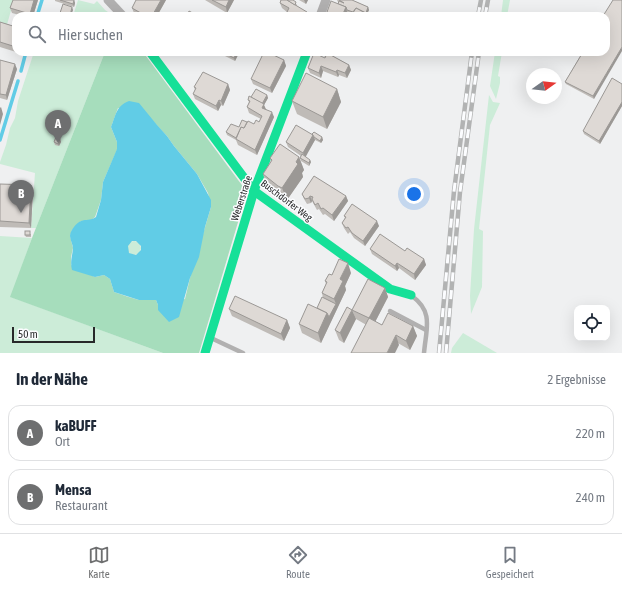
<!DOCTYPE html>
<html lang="de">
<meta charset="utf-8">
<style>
:root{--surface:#fff;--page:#f2f2f3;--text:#1f2937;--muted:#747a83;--line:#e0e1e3;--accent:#6e6f70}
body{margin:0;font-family:"Asap Condensed",sans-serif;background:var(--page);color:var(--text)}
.controls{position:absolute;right:12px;bottom:12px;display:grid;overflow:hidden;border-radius:8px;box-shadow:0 4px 16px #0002}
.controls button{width:36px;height:36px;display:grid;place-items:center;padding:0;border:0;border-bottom:1px solid var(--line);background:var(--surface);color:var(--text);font:20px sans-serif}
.compass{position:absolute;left:526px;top:68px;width:36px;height:36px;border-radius:50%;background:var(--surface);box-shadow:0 4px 16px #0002;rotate:75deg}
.scale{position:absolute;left:12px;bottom:10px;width:83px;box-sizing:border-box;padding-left:4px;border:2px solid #28292a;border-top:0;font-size:11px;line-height:14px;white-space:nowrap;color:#28292a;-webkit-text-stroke:3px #fcfdff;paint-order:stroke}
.you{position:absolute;left:414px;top:194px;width:14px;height:14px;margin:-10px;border:3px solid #fff;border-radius:50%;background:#1a73e8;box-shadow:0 0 0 6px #1a73e833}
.badge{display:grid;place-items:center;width:26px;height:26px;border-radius:50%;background:var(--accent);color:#fff;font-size:13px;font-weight:700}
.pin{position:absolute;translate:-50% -33px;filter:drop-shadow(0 1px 2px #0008)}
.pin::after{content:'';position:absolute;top:21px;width:14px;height:12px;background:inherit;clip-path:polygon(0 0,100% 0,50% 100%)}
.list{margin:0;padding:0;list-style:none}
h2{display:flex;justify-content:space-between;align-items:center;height:52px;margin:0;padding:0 16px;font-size:17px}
h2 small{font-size:13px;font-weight:400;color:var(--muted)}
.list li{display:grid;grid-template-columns:26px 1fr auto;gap:12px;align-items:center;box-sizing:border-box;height:56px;margin:0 8px 8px;padding:0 8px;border:1px solid var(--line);border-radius:12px}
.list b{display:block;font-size:15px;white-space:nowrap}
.list p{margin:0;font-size:13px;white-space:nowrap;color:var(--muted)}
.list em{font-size:13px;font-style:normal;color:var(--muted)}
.icon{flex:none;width:22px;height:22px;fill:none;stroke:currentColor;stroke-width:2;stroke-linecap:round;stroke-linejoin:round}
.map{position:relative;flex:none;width:622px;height:353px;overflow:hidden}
.search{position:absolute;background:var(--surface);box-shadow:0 4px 16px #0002;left:12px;right:12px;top:12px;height:44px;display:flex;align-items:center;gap:10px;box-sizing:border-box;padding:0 14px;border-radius:12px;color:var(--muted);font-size:15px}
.sheet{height:180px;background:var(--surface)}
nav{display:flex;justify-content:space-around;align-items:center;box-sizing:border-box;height:56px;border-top:1px solid var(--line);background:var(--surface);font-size:11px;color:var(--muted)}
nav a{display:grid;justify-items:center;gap:2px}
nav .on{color:var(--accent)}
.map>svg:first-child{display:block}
</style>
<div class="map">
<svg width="622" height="353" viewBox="0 0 622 353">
<rect width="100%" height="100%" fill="#eff0f1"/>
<g fill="#ccecd8">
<polygon points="0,0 14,0 6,28 0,26"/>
<polygon points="78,0 94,4 97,1 105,10 114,16 73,16"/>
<polygon points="503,0 510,0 507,16 501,16"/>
<polygon points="34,52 105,52 36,228 31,228 35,173 0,164 0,162 6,145 10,128 15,118 18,101"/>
<polygon points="495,52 502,52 498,76 500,77 500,83 496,99 490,86"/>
<polygon points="489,95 493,102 500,103 490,125 479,229 483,231 482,287 471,314 470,296 474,229"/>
<polygon points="0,236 32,238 11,297 163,353 0,353"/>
<circle cx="134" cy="248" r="7"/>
<polygon points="463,333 497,353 451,353 452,348"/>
</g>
<path fill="#a6ddbc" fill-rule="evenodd" d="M105,52H143L247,192L199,353H163L10,297L32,238ZM118,108L150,118L167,136L174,146L197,174L208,193L211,207L190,278L185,299L158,305L156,300C150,299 145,300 140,300C133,299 121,294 114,292L110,279L104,275L95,277L71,265V257L73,248L70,236L72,230L81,221H90L95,217L101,200L103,182L117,150V142L111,127Z"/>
<path fill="#61cce6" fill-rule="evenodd" d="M129,101L139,103L157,125L167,136L174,146L197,174L211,200V207L205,227L199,257L190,278L179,317L169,322L158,310V305L156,300H139L114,292L110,279L104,275L95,277L72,270C70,262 72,257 73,249C73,244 70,240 70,236C70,231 76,223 81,221C86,219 90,221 96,217L101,200L103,182L117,149V142L111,127C116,115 116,106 129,101ZM132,241H136L141,246V250L136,255L129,253L128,246Z"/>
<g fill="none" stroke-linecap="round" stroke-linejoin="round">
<g stroke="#61cce6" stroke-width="3.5">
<polyline points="37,16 42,0"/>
<polyline points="21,71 26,52"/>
<polyline points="0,140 18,81"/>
</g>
<g stroke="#b1b0b0" stroke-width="4.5">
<path d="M412,296C434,312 426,329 424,353"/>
<polyline points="390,311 426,330"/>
<polyline points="211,338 243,353"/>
</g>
<g stroke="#b1b0b0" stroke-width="9">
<polyline points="108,0 123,16"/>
<polyline points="320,16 326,0"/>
</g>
<g stroke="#16e098" stroke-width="9">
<polyline points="150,52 254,191 390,289 411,295"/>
<polyline points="205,353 254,191 307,52"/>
</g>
<defs>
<g id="rail">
<polyline points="478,16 481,0"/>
<polyline points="485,16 488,0"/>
<polyline points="439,353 454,191 472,52"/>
<polyline points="446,353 460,192 479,52"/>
</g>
</defs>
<use href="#rail" stroke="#b2b3b3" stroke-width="4.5"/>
<use href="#rail" stroke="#fcfdff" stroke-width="3" stroke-dasharray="9" stroke-linecap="butt"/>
</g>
<g fill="#bfbbb7">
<polygon points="13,0 38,0 33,16 23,16 12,13 10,8"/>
<polygon points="55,0 74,0 75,3 74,7 55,1"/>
<polygon points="136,0 166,0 157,16 139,16 134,13 132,8"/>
<polygon points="205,0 234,0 227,13"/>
<polygon points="280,0 293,0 297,5 297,6 309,16 289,16 287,12 282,8 280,3 281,1"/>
<polygon points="299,0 308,0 306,4"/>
<polygon points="337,0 352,0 368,7 369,10 367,14 352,14 347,12 346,16 328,16 327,12 338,4 338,2"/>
<polygon points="613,0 594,99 566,84 565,82"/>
<polygon points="0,22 16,27 16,52 0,47"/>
<polygon points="219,52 239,52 239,53 235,61 219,53"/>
<polygon points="332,52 333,55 333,56 349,65 351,70 347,78 339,75 338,77 323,71 321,78 310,73 308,68 325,58 325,57 323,55 322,53"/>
<polygon points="0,60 17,69 7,100 0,98"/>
<polygon points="284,60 286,66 272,93 253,84 251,79"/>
<polygon points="228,84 230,90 223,106 221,105 218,111 195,99 193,94 195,90 194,87"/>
<polygon points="622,84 622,106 600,144 584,134 583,131"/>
<polygon points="337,89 341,102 327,129 297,114 292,101"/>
<polygon points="267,95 268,98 264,105 266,109 274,117 257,155 238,145 236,140 227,135 226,132 239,127 247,122 254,124 259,122 261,119 249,113 247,107 249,102 248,100 251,97"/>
<polygon points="312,134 322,137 323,140 321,143 315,140 305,156 311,162 309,166 301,161 300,158 301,156 288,147 286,142"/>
<polygon points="60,139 61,142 59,146 55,145 54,142"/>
<polygon points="299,157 304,170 302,173 303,177 287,200 282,199 267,187 263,174 271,161 270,158"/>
<polygon points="0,184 33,190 31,228 0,227"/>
<polygon points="302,194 346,196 348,201 334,221 325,214 323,215 319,209 317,210 312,201 311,203 307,204 304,199"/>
<polygon points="344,216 379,226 365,246 354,238 350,232 348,234 344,228 342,223 345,218"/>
<polygon points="31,234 31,237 26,237 25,235"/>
<polygon points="370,249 405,251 424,259 426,265 415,280 399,268 397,271 372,254"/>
<polygon points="351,273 345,286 346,290 321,343 302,333 299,324 317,308 323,298 322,293 326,284 325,281 332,275"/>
<polygon points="385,288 388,297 375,322 382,325 413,326 417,336 410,350 356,319 352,310"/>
<polygon points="229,309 287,320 290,328 284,341 232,316"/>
<polygon points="352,310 356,319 344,343 339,340 335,330"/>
</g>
<g fill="#9b9895">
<polygon points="34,0 38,0 33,16 31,16 30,14"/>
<polygon points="74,0 75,3 74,7 73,4"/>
<polygon points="161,0 166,0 157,16 152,16"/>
<polygon points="229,0 234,0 227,13 226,7"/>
<polygon points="304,0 308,0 306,4"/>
<polygon points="72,7 73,10 71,16 70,16"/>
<polygon points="346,7 347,12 346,16 342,16"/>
<polygon points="368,7 369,10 366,16 365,14"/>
<polygon points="307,12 309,16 305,16"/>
<polygon points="622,47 622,51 594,99 593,96"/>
<polygon points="237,52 239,52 239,53 235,61 234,58"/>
<polygon points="284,60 286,66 272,93 270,88"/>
<polygon points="15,64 17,69 7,100 6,95"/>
<polygon points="349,65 351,70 347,78 345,73"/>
<polygon points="321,66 323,71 321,78 319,73"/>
<polygon points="337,70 339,75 338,77 336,72"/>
<polygon points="228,84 230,90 223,106 221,101"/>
<polygon points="337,89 341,102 327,129 323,117"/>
<polygon points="267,95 268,98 264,105 266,110 264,113 262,105"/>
<polygon points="219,100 221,105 218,111 216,106"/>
<polygon points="622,102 622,106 600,144 599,141"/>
<polygon points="1,107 3,114 0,125 0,108"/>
<polygon points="272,112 274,117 257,155 255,150"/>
<polygon points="313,135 315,140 305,158 303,153"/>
<polygon points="322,137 323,140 321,143 320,141"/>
<polygon points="60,139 61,142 59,146 58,144"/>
<polygon points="299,157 304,170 302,173 303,177 287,200 282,188 296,162"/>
<polygon points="310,160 311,162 309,166 309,163"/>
<polygon points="31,185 33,190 31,228 29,223"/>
<polygon points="310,196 312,201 311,203 309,198"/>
<polygon points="346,196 348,201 334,221 332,215"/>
<polygon points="377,221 379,226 365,246 363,241"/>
<polygon points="424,259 426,265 415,280 414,274"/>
<polygon points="348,263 351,273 345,286 346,290 321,343 318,333 327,313 336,304 334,299 340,279"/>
<polygon points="397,263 399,268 397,271 395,266"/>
<polygon points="385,288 388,297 372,328 369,318"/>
<polygon points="352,310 356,319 344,343 340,333"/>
<polygon points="287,320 290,328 284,341 281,334"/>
<polygon points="413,326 417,336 410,350 406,341"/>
<polygon points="396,335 399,345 395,353 387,353"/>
</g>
<g fill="#ded9d5" stroke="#9b9895">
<polygon points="13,0 34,0 30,14 10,8"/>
<polygon points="60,0 74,0 73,4"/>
<polygon points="136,0 161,0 152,16 146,16 132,8"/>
<polygon points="212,0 229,0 226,7"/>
<polygon points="281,0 287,0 307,12 305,16 289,16 291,14 287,12 289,8 280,3"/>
<polygon points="287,0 293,0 296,2 295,5"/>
<polygon points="339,0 352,0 368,7 366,13 356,8 353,12 347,10 346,7 338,4 339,1 344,3"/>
<polygon points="613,0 622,0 622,47 593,96 565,82 583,52 606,52 606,16 603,16"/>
<polygon points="331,1 346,7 342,16 337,16 327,12"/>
<polygon points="63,4 72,7 70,16 59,16"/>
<polygon points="356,8 369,15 368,16 351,16"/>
<polygon points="189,11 198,16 187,16"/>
<polygon points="0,22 16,27 16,47 0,42"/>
<polygon points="222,52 237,52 234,58"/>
<polygon points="264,52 267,52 284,60 270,88 251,79"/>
<polygon points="322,52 332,52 331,56 327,53 326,55 322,53"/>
<polygon points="314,53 325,58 327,53 349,65 345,73 337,70 336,72 321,66 319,73 308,68"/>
<polygon points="0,60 15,64 6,95 0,94"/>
<polygon points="203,72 228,84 221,101 219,100 216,106 193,94 196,88 194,87"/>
<polygon points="306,73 337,89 323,117 292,101"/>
<polygon points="612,78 622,84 622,102 599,141 583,131"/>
<polygon points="256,89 267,95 262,104 251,97"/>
<polygon points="249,96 264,104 262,108 272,112 255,150 236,139 241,127 244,128 248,121 254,124 256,120 259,122 262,116 247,107 250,101 248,100"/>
<polygon points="242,120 247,122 244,128 241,127 236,138 226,132 231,124 239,127"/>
<polygon points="296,125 313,135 303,153 286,142"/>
<polygon points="314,132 322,137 320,141 314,137 313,135 312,134"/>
<polygon points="56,137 60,139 58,144 54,142"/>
<polygon points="280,144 299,157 296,162 298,164 282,188 278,186 263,174 272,160 270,158"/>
<polygon points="302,154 310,160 309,163 300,158"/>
<polygon points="314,176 346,196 332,215 323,208 321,209 318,203 315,205 312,199 313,197 310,196 309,198 305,199 302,194"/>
<polygon points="0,184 31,185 29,223 0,221"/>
<polygon points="352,204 377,221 363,241 352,233 348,227 346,228 342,223 346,217 344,216"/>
<rect x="25" y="231" width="5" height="4"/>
<polygon points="380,234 405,251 407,248 424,259 414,274 397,263 395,266 370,249"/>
<polygon points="339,259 348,263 340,279 343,281 334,299 322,293 327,282 325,281 329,274 332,275"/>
<polygon points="368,279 385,288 369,318 352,310"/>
<polygon points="235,296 287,320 281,334 229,309"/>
<polygon points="322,297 336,304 329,317 327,313 317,308"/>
<polygon points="308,304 327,313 318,333 299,324"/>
<polygon points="347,307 352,310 340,333 335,330"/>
<polygon points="388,313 413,326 406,341 396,335 387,353 351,353 369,318 382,325"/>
</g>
<g text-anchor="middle" stroke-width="3" stroke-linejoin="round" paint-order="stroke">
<g font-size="10" fill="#28292a" stroke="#fcfdff">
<text transform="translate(241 198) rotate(-72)" y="4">Weberstraße</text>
<text transform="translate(287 200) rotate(37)" y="4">Buschdorfer Weg</text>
</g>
</g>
</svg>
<div class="controls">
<button><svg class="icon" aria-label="locate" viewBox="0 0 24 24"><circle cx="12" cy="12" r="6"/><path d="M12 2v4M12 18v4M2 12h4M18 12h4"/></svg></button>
</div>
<svg class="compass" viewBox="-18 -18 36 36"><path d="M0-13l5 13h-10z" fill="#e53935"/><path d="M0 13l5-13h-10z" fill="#747a83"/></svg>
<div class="scale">50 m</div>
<div class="you"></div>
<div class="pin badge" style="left:58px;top:143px">A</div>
<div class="pin badge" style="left:21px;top:213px">B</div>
<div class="search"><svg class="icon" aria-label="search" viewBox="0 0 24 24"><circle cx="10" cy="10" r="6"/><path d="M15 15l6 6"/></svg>Hier suchen</div>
</div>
<section class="sheet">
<h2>In der Nähe<small>2 Ergebnisse</small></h2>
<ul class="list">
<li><span class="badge">A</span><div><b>kaBUFF</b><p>Ort</p></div><em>220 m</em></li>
<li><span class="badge">B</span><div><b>Mensa</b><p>Restaurant</p></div><em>240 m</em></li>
</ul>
</section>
<nav>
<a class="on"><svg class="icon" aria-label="map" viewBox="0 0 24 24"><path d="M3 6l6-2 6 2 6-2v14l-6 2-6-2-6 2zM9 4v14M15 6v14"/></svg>Karte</a>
<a><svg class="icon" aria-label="directions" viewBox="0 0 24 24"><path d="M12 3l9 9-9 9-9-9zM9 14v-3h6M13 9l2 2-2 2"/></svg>Route</a>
<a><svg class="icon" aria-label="saved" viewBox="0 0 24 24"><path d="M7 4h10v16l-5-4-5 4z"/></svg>Gespeichert</a>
</nav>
